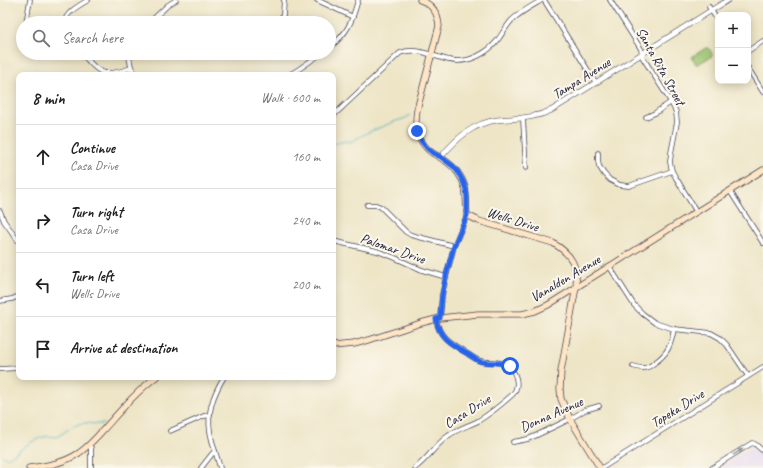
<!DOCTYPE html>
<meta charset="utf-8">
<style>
:root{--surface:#fff;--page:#f2f2f2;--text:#202124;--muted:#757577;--line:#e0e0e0}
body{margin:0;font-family:Caveat,sans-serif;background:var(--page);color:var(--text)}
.controls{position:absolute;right:12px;top:12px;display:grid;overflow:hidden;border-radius:8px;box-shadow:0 2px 10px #0003}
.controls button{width:36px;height:36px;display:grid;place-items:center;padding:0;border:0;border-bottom:1px solid var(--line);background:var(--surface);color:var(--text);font:20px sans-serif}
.stop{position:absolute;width:12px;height:12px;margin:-9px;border:3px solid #2563eb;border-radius:50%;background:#fff}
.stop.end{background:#2563eb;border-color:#fff;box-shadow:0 1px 4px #0008}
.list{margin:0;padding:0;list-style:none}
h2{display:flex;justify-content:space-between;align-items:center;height:52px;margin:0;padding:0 16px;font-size:17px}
h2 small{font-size:13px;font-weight:400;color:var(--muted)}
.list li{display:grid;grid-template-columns:26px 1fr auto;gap:12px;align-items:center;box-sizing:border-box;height:64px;padding:0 16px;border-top:1px solid var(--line)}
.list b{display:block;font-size:15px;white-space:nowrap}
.list p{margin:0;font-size:13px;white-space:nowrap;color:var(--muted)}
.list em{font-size:13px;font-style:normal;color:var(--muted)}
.icon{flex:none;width:22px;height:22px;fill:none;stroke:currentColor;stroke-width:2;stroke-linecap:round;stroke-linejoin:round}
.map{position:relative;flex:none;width:763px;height:468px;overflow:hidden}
.search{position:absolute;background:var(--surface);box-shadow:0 2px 10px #0003;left:16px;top:16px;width:320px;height:44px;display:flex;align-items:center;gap:10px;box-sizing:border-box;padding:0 14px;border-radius:22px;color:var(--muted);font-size:15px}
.panel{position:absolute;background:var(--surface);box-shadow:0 2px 10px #0003;left:16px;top:72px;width:320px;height:308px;border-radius:8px}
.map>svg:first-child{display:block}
</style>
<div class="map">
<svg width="763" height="468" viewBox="0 0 763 468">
<rect width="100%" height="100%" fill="#fbf7ec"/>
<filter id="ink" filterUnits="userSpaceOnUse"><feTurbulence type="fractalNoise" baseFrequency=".025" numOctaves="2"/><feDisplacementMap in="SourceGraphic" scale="8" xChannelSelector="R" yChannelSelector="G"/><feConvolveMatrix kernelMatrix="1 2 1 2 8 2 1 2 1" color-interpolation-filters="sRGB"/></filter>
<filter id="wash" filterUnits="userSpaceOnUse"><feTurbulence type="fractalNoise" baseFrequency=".012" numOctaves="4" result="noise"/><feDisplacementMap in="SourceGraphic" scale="16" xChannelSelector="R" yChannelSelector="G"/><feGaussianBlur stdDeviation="0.9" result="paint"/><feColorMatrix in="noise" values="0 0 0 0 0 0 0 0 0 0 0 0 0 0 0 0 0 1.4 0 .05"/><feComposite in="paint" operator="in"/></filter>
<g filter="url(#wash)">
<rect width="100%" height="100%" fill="#eee5c6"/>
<polygon fill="#e1d4f4" points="750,448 754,448 763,456 763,468 718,468"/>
<polygon fill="#9cc46f" stroke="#5f7355" points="706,48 709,48 712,54 712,56 698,64 696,64 692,59 693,56"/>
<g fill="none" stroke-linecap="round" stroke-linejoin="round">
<g stroke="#41adbf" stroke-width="1">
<polyline points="333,144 346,141 350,142 369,132 396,121 406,118 410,115"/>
<path d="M3,456L7,458C25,449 35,433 57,437C65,432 75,423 85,423C92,423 98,425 104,424"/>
</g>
</g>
</g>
<g filter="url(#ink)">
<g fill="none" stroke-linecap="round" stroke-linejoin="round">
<defs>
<g id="minor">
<polyline points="317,0 353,17"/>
<polyline points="544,0 596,83"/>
<polyline points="610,0 641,49 643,58 671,102 676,112 677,122 671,153 670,162 672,171 676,178 696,211"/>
<polyline points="709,7 718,21"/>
<polyline points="26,23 30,0"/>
<path d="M64,23C67,11 79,6 88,0"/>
<polyline points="149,23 168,5 176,0"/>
<polyline points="278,23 283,15 284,0"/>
<path d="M329,48C348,33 352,22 358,0"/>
<polyline points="748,51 763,41"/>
<path d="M81,53C101,74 101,78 131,68"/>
<path d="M129,53C129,61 131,68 135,75"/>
<polyline points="748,68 763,92"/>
<polyline points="289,75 299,69 322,53"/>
<path d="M333,116L400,53C421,45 438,61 457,61C472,61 487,53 497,41C502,34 506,27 511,21C520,12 532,6 542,0"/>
<polyline points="646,117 655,113 671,102"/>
<polyline points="523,119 526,168"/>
<polyline points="598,153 598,161 599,166 604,174 610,180 620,185 629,186 672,171"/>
<polyline points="730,191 763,243"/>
<polyline points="367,205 376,205 381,207 406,232 411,235 454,246"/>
<polyline points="0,211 4,221 19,242"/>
<polyline points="333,241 377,251 393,257 402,261 422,270 446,277"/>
<polyline points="609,266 634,305 643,314 655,323 674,329 711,333 720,338 727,345 748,376"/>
<polyline points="0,301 12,299 19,296"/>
<polyline points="440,318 442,295 446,277 454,246 467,215"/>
<path d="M633,366C636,367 640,368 642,368C646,368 651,366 654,363C668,354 671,345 674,329"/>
<polyline points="0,369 19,368"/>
<polyline points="170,431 204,416 210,415"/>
<polyline points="513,442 528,439 535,436 570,419 585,410 599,406"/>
<polyline points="89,445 91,448 91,468"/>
<polyline points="201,468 212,454 215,451"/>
<path d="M220,468C217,456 212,444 210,431C207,412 214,393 224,377"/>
<path d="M415,468C428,459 435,445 448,436C457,429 468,426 478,421C488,415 503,403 512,395C521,386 516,369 505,364C498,361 489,363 481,361C476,360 470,355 465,352C451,343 439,338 436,319"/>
<polyline points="602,468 763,367"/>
<polyline points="712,468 752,443 755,444 763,451"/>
</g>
<path id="tertiary" d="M441,157C456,139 473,123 497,120C517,118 533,119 552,110L728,0"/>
<g id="secondary">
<path d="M420,0C432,4 438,13 439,26L417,110C416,115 416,119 416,123C416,135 424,148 434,154C443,159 452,164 458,173C469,188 465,198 467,215L479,221L553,243C571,254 578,265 576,287L561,371L560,389L561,399L570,419L600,468"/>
<polyline points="333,346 354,344 369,340 421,323 440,318 478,314 522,314 535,311 548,305 763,170"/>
<path d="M29,468C47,466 64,463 79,453C89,446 96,438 104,429C120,411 136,392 156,377"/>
</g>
</defs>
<use href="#minor" stroke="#413f50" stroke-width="5.5"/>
<use href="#tertiary" stroke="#413f50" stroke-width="6"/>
<use href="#secondary" stroke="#413f50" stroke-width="7"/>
<use href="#minor" stroke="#fff" stroke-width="4"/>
<use href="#tertiary" stroke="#fff" stroke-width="5"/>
<use href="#secondary" stroke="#fee5c5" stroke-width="5.5"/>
</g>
<defs><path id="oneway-solid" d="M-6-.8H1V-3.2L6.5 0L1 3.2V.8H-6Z"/></defs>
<use fill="#9c9ca7" href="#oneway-solid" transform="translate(738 452) rotate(-32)"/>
</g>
<g fill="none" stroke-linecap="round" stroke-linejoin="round" filter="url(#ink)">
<path stroke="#2563eb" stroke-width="5" d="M417,131L422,142L427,148L433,153L441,157L453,166L458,172L463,181L466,189L467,197V215L454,246L446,276L442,295L440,318L436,319C439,338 451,344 466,353C470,355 475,359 479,361C490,365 497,360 510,366"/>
</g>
<g text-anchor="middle" stroke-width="4" stroke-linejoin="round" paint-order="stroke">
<g font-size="14" fill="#22223b" stroke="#fbf7ec">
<text transform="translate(661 66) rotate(61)" y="5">Santa Rita Street</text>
<text transform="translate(581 78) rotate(-32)" y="5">Tampa Avenue</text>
<text transform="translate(513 219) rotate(17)" y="5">Wells Drive</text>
<text transform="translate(393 248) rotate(19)" y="5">Palomar Drive</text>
<text transform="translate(565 278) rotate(-31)" y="5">Vanalden Avenue</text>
<text transform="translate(677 408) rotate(-32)" y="5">Topeka Drive</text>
<text transform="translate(467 411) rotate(-32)" y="5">Casa Drive</text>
<text transform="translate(551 414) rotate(-24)" y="5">Donna Avenue</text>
</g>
</g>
</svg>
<div class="controls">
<button>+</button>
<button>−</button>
</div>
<div class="stop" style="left:510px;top:366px"></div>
<div class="stop end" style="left:417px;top:131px"></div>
<div class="search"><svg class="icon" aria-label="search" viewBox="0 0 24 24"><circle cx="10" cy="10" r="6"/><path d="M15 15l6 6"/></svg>Search here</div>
<section class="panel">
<h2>8 min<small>Walk · 600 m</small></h2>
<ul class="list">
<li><svg class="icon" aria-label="ahead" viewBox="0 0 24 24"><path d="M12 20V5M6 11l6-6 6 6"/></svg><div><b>Continue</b><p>Casa Drive</p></div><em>160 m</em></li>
<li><svg class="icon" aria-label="right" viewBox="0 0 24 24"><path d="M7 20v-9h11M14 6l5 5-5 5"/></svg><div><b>Turn right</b><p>Casa Drive</p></div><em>240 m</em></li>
<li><svg class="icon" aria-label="left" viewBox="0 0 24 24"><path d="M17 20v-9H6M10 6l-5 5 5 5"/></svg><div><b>Turn left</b><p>Wells Drive</p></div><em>200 m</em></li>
<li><svg class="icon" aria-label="arrive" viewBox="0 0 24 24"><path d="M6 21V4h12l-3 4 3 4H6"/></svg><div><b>Arrive at destination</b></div></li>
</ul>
</section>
</div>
